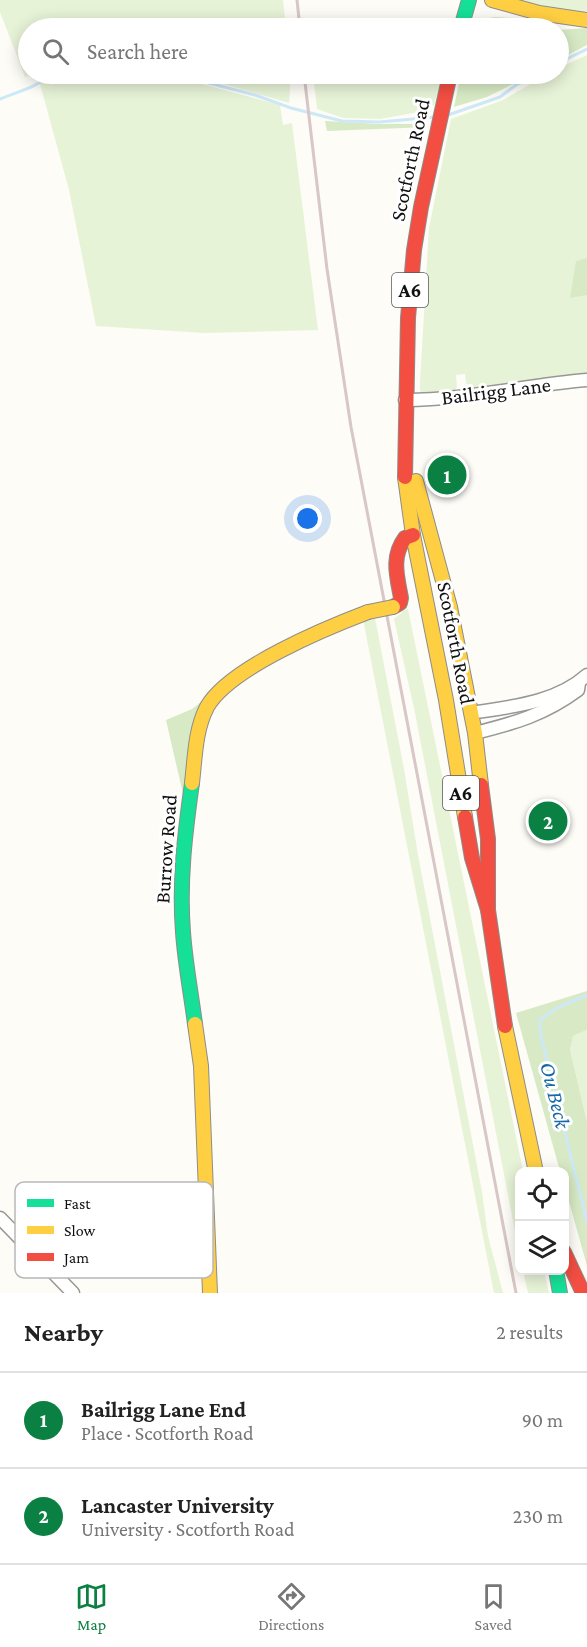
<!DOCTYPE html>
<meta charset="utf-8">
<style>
:root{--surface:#fff;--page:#f2f2f2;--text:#222;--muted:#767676;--line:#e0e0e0;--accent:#0b8043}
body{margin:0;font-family:"Crimson Pro",serif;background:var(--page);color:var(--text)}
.controls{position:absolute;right:18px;bottom:18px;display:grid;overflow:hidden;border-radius:12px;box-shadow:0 3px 15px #0003}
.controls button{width:54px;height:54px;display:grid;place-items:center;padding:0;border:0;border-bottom:2px solid var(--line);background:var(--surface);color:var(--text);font:30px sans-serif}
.you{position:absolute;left:308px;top:519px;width:21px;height:21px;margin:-15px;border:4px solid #fff;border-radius:50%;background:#1a73e8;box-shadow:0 0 0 9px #1a73e833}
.badge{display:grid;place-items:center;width:39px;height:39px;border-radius:50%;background:var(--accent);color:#fff;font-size:20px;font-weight:700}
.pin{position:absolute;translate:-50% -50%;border:3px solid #fff;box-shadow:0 2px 6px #0006}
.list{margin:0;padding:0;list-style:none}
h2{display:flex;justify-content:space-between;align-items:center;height:78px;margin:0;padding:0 24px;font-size:26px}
h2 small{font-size:20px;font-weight:400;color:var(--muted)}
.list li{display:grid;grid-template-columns:39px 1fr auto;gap:18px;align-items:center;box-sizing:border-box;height:96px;padding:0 24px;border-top:2px solid var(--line)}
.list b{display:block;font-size:22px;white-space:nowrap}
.list p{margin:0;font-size:20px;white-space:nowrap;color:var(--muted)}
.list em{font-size:20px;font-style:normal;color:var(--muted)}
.icon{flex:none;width:33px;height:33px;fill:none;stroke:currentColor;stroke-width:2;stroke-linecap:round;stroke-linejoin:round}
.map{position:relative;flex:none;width:587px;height:1293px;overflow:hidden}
.search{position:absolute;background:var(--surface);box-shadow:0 3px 15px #0003;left:18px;right:18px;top:18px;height:66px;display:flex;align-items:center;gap:15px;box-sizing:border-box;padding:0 21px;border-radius:33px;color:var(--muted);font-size:22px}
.sheet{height:270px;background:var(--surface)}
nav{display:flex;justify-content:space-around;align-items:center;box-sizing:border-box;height:84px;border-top:2px solid var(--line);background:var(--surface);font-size:16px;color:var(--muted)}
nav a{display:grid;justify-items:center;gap:3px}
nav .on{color:var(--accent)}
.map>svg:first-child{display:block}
</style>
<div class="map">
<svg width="587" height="1293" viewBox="0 0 587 1293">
<rect width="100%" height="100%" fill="#fdfcf7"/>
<g fill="#e7f3d7">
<polygon points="0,0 283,0 286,28 28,28 28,74 34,74 25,77 0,12"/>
<polygon points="510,0 587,0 587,11 583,12"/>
<polygon points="587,55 587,374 482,388 473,390 466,383 465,374 456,375 457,387 451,394 425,394 420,391 420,382 429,228 451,119 503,100 548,74 558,74 559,68"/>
<polygon points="62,74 164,74 280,105 283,125 292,123 318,330 204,333 96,326 69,190 40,84"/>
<polygon points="189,74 291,74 289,103 200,77"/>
<polygon points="313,74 430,74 430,76 442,74 434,106 428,102 419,112 380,119 343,118 317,109"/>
<polygon points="408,609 523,1171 520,1172 519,1252 415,713 394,619 405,610"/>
<polygon points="375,618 404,769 418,855 482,1192 488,1236 503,1293 494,1293 363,619"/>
<polygon points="587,1030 587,1122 570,1050 573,1036"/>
<polygon points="523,1271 544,1271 549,1293 528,1293"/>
</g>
<g fill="#d8eac5">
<polygon points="495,17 512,18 546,28 472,28 480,20"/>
<polygon points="587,28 587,45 559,60 558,30"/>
<polygon points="461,74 533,74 487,97 454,107"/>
<polygon points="325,121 380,124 421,124 429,127 327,131"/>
<polygon points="587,258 587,295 570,298 576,261"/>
<polygon points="206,698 183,794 166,720 192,709"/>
<polygon points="587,991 587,1030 573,1036 570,1050 587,1122 587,1266 565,1187 564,1172 560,1171 516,1013"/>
</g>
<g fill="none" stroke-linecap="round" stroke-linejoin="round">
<g stroke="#cde8f7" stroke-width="3">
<polyline points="558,63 587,49"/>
<polyline points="174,74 255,95 291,108 342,121 380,122 435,117"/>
<path d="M0,99C17,92 38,87 51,74"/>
<polyline points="448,115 500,97 516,85 538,74"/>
<polyline points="587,995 557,1008 540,1020 540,1032 587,1222"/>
</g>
<defs>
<g id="street">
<path d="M405,400C466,400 526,385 587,380"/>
<path d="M471,713C510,707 556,703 587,675"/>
<path d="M475,733C515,723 544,715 578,690L579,683"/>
<polyline points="0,1218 73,1293"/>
</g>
<g id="fast">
<polyline points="461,28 469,0"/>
<path d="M192,783C185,833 179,882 183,932C185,962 191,993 195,1024"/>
<polyline points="556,1270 560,1293"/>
</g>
<g id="slow">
<polyline points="492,0 539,13 587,20"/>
<polyline points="405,477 413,535 446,700 465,817"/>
<polyline points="416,481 450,607 475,733 481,785"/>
<path d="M192,783C195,758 195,730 207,707C229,668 326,628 368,612"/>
<polyline points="195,1024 201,1066 210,1293"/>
<polyline points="505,1026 536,1172"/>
</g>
<g id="jam">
<polyline points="405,477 408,318 414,250 421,207 450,74"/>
<path d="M393,607L400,603L401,598C397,576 391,557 405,538L413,535"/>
<polyline points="481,785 488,839 488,910 505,1026"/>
<polyline points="465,817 472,858 488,910"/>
<polyline points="564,1252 583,1293"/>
</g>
</defs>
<use href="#street" stroke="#979795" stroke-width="15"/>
<use href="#fast" stroke="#8e8d8b" stroke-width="16"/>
<use href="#slow" stroke="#8e8d8b" stroke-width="16"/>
<use href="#jam" stroke="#8e8d8b" stroke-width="16"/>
<use href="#street" stroke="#fffffe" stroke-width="12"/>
<use href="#fast" stroke="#16e098" stroke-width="14"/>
<use href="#slow" stroke="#ffcf43" stroke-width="14"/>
<use href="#jam" stroke="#f24e42" stroke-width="14"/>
<g stroke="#d9c6c7" stroke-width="3">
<polyline points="297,0 300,28"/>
<polyline points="304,74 327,269 351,427 516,1293"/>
</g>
<defs>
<polyline id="slow-bridge" points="368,612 393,607"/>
</defs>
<use href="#slow-bridge" stroke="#8e8d8b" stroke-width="16" stroke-linecap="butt"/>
<use href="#slow-bridge" stroke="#ffcf43" stroke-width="14"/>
</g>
<g text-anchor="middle" stroke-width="6" stroke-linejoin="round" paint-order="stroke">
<g fill="#fff" stroke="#585858" stroke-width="1.5">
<rect x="392" y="273" width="36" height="34" rx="4.5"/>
<rect x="443" y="776" width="36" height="34" rx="4.5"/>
</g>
<g font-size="20" font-weight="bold" fill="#111">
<text x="410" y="297">A6</text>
<text x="461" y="800">A6</text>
</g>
<g font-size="21" fill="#111" stroke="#fff">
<text transform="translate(410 160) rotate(-78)" y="7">Scotforth Road</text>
<text transform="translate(496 391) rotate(-7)" y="7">Bailrigg Lane</text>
<text transform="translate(456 643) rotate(79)" y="7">Scotforth Road</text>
<text transform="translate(166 849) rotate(-86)" y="7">Burrow Road</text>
</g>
<g font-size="22" font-style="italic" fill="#1768a6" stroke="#fff">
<text transform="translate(556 1095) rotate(76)" y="8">Ou Beck</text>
</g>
</g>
<rect x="15" y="1182" width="198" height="96" rx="9" fill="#fff" stroke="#b8b8b8" stroke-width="1.5"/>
<rect x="27" y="1199" width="27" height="8" fill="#16e098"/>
<rect x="27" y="1226" width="27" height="8" fill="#ffcf43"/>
<rect x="27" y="1253" width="27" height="8" fill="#f24e42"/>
<g font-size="16" fill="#111">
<text x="64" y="1209">Fast</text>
<text x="64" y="1236">Slow</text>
<text x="64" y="1263">Jam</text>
</g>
</svg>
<div class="controls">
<button><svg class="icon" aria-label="locate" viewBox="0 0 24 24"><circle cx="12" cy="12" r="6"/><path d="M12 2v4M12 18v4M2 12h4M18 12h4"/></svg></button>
<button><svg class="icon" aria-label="layers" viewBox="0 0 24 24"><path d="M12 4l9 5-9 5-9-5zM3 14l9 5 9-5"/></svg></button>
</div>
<div class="you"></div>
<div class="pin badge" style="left:447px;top:475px">1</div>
<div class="pin badge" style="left:548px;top:821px">2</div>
<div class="search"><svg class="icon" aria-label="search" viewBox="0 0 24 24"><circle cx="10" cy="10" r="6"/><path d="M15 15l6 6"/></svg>Search here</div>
</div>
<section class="sheet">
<h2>Nearby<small>2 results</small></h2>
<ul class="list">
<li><span class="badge">1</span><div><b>Bailrigg Lane End</b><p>Place · Scotforth Road</p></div><em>90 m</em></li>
<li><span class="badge">2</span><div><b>Lancaster University</b><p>University · Scotforth Road</p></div><em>230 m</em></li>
</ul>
</section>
<nav>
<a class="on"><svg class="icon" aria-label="map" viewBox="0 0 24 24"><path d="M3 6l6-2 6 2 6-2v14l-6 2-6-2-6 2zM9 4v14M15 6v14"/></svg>Map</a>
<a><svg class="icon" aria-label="directions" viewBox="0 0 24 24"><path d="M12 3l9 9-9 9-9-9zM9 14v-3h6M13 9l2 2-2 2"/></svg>Directions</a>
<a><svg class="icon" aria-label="saved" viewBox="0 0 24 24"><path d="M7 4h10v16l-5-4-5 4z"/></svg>Saved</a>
</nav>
